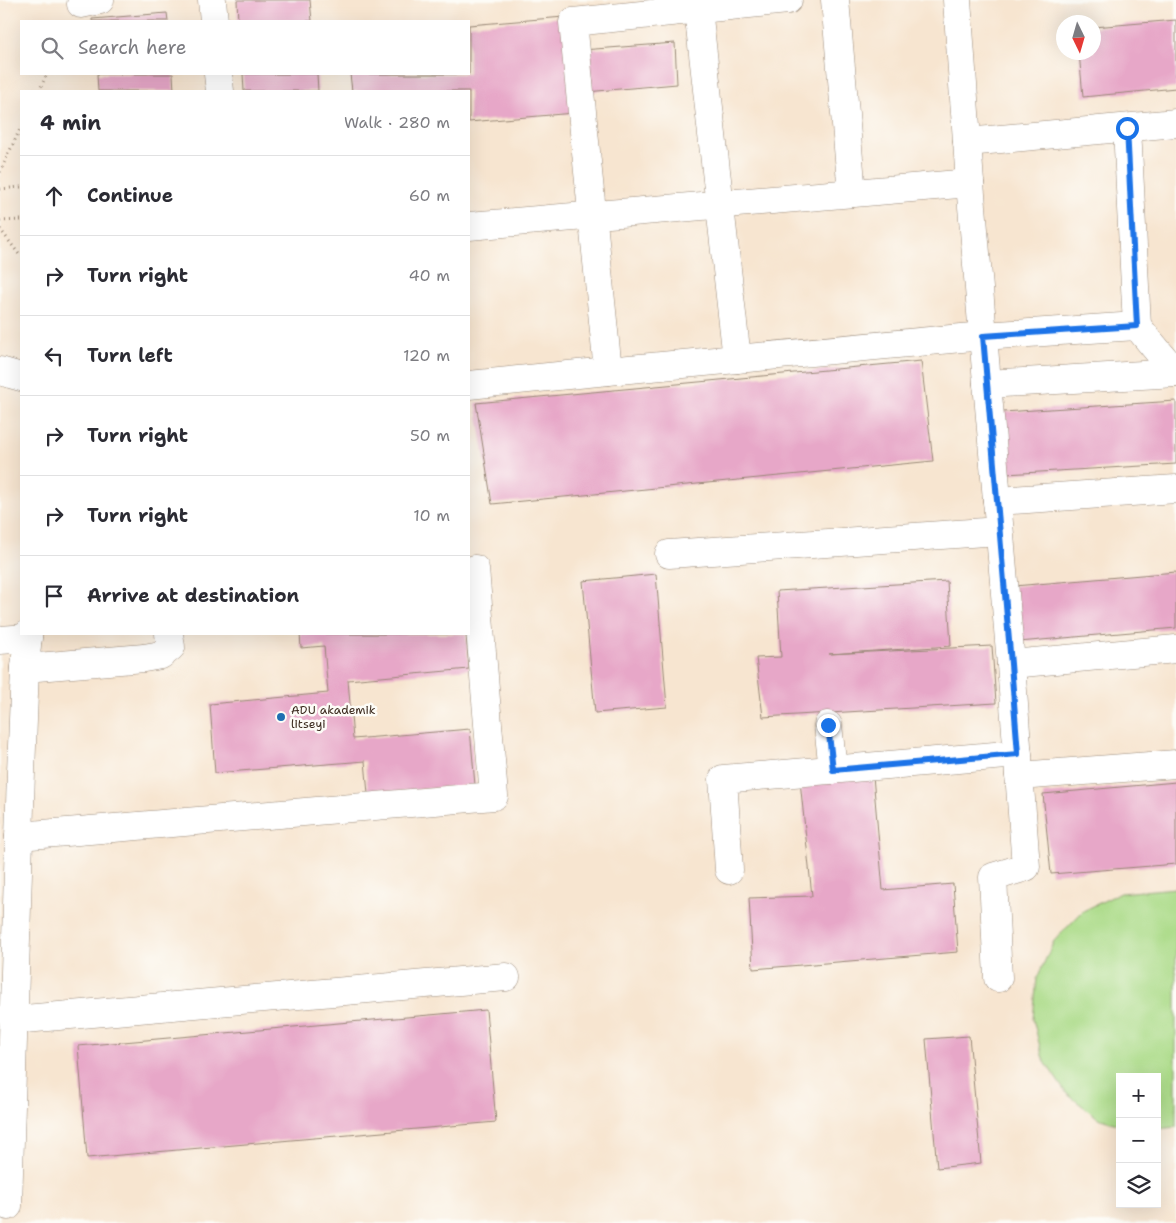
<!DOCTYPE html>
<meta charset="utf-8">
<style>
:root{--surface:#fff;--page:#f7f7f7;--text:#2b2b33;--muted:#7c7c81;--line:#e1e1e2}
body{margin:0;font-family:"Shantell Sans",sans-serif;background:var(--page);color:var(--text)}
.controls{position:absolute;right:15px;bottom:15px;display:grid;overflow:hidden;border-radius:0px;box-shadow:0 5px 20px #0002}
.controls button{width:45px;height:45px;display:grid;place-items:center;padding:0;border:0;border-bottom:1px solid var(--line);background:var(--surface);color:var(--text);font:25px sans-serif}
.compass{position:absolute;left:1056px;top:15px;width:45px;height:45px;border-radius:50%;background:var(--surface);box-shadow:0 5px 20px #0002;rotate:175deg}
.stop{position:absolute;width:15px;height:15px;margin:-11px;border:4px solid #1a73e8;border-radius:50%;background:#fff}
.stop.end{background:#1a73e8;border-color:#fff;box-shadow:0 1px 5px #0008}
.list{margin:0;padding:0;list-style:none}
h2{display:flex;justify-content:space-between;align-items:center;height:65px;margin:0;padding:0 20px;font-size:21px}
h2 small{font-size:16px;font-weight:400;color:var(--muted)}
.list li{display:grid;grid-template-columns:32px 1fr auto;gap:15px;align-items:center;box-sizing:border-box;height:80px;padding:0 20px;border-top:1px solid var(--line)}
.list b{display:block;font-size:19px;white-space:nowrap}
.list em{font-size:16px;font-style:normal;color:var(--muted)}
.icon{flex:none;width:28px;height:28px;fill:none;stroke:currentColor;stroke-width:2;stroke-linecap:round;stroke-linejoin:round}
.map{position:relative;flex:none;width:1176px;height:1223px;overflow:hidden}
.search{position:absolute;background:var(--surface);box-shadow:0 5px 20px #0002;left:20px;top:20px;width:450px;height:55px;display:flex;align-items:center;gap:12px;box-sizing:border-box;padding:0 18px;border-radius:0px;color:var(--muted);font-size:19px}
.panel{position:absolute;background:var(--surface);box-shadow:0 5px 20px #0002;left:20px;top:90px;width:450px;height:545px;border-radius:0px}
.map>svg:first-child{display:block}
</style>
<div class="map">
<svg width="1176" height="1223" viewBox="0 0 1176 1223">
<rect width="100%" height="100%" fill="#fdfcf7"/>
<filter id="ink" filterUnits="userSpaceOnUse"><feTurbulence type="fractalNoise" baseFrequency=".02" numOctaves="2"/><feDisplacementMap in="SourceGraphic" scale="10" xChannelSelector="R" yChannelSelector="G"/><feConvolveMatrix kernelMatrix="1 2 1 2 8 2 1 2 1" color-interpolation-filters="sRGB"/></filter>
<filter id="wash" filterUnits="userSpaceOnUse"><feTurbulence type="fractalNoise" baseFrequency=".0096" numOctaves="4" result="noise"/><feDisplacementMap in="SourceGraphic" scale="20" xChannelSelector="R" yChannelSelector="G"/><feGaussianBlur stdDeviation="1.12" result="paint"/><feColorMatrix in="noise" values="0 0 0 0 0 0 0 0 0 0 0 0 0 0 0 0 0 1.4 0 .05"/><feComposite in="paint" operator="in"/></filter>
<g filter="url(#wash)">
<rect width="100%" height="100%" fill="#f7e5d0"/>
<polygon fill="#acdb89" stroke="#748254" points="1176,888 1176,1127 1157,1129 1157,1077 1120,1077 1120,1125 1098,1118 1066,1093 1043,1059 1033,1019 1037,978 1054,941 1083,911 1120,893"/>
<g id="blocks">
<g fill="#e7a7c8">
<polygon points="237,0 310,0 312,21 238,21"/>
<polygon points="167,13 168,21 92,21 92,19"/>
<polygon points="564,17 574,113 469,122 469,91 352,91 350,74 469,74 469,25"/>
<polygon points="1176,20 1176,88 1083,97 1079,52 1094,52 1094,27"/>
<polygon points="675,43 677,84 586,92 582,50"/>
<polygon points="97,74 173,74 174,91 98,91"/>
<polygon points="243,74 317,74 318,91 244,91"/>
<polygon points="921,361 933,461 492,504 476,403"/>
<polygon points="1176,401 1176,464 1006,474 1003,412"/>
<polygon points="1176,572 1176,628 1019,642 1014,586"/>
<polygon points="656,574 667,707 595,713 583,581"/>
<polygon points="947,581 951,646 829,654 992,646 996,703 763,717 756,658 781,657 777,591"/>
<polygon points="300,634 466,634 469,669 348,680 353,739 470,729 475,785 368,794 365,761 215,773 210,704 328,693 324,646 301,648"/>
<polygon points="873,776 883,890 953,884 958,952 753,969 749,898 812,896 800,781"/>
<polygon points="1176,782 1176,864 1051,874 1043,794"/>
<polygon points="486,1010 496,1122 87,1158 78,1046"/>
<polygon points="969,1036 981,1163 937,1168 926,1039"/>
</g>
</g>
</g>
<g filter="url(#ink)">
<use href="#blocks" fill-opacity="0" stroke="#987" stroke-width="1"/>
<g fill="none" stroke-linecap="round" stroke-linejoin="round">
<defs>
<g id="minor">
<polyline points="212,0 214,21"/>
<polyline points="697,0 737,359"/>
<polyline points="835,0 852,193"/>
<polyline points="81,4 100,0"/>
<polyline points="218,74 220,91"/>
<polyline points="967,142 1176,123"/>
<polyline points="970,183 1011,664 1026,867 993,877 998,978"/>
<polyline points="469,226 970,183 957,0"/>
<polyline points="1137,326 1176,373"/>
<polyline points="0,371 21,377"/>
<polyline points="608,371 573,22 788,0"/>
<polyline points="987,384 1176,373"/>
<polyline points="469,385 608,371 983,336 1137,326 1127,128"/>
<polyline points="997,501 1176,489"/>
<polyline points="669,554 999,531"/>
<polyline points="0,640 28,638"/>
<polyline points="1011,664 1176,649"/>
<polyline points="25,668 144,658 161,655 171,647 169,634"/>
<polyline points="828,725 833,770"/>
<polyline points="1019,776 1176,764"/>
<polyline points="19,836 494,796 475,569"/>
<polyline points="729,870 723,779 1018,754"/>
<polyline points="13,1020 506,977"/>
<polyline points="8,1206 21,772 25,668 28,634"/>
</g>
</defs>
<use href="#minor" stroke="#987" stroke-width="29"/>
<g stroke="#987" stroke-width="3" stroke-dasharray="1 4" stroke-linecap="butt">
<polyline points="39,91 47,74"/>
<polyline points="0,172 21,127"/>
<polyline points="0,189 21,187"/>
<polyline points="0,221 21,220"/>
<polyline points="0,229 21,257"/>
</g>
<use href="#minor" stroke="#fff" stroke-width="28"/>
</g>
</g>
<g fill="none" stroke-linecap="round" stroke-linejoin="round" filter="url(#ink)">
<polyline stroke="#1a73e8" stroke-width="6" points="828,725 833,770 1018,754 1011,664 983,336 1137,326 1127,128"/>
</g>
<circle fill="#1f6fb2" stroke="#fdfcf7" stroke-width="2" cx="281" cy="717" r="5"/>
<g text-anchor="middle" stroke-width="5" stroke-linejoin="round" paint-order="stroke">
<g font-size="12" fill="#3b2a1e" stroke="#fdfcf7" text-anchor="start">
<text x="291" y="714">ADU akademik<tspan x="291" dy="14">litseyi</tspan></text>
</g>
</g>
</svg>
<div class="controls">
<button>+</button>
<button>−</button>
<button><svg class="icon" aria-label="layers" viewBox="0 0 24 24"><path d="M12 4l9 5-9 5-9-5zM3 14l9 5 9-5"/></svg></button>
</div>
<svg class="compass" viewBox="-18 -18 36 36"><path d="M0-13l5 13h-10z" fill="#e53935"/><path d="M0 13l5-13h-10z" fill="#7c7c81"/></svg>
<div class="stop" style="left:1127px;top:128px"></div>
<div class="stop end" style="left:828px;top:725px"></div>
<div class="search"><svg class="icon" aria-label="search" viewBox="0 0 24 24"><circle cx="10" cy="10" r="6"/><path d="M15 15l6 6"/></svg>Search here</div>
<section class="panel">
<h2>4 min<small>Walk · 280 m</small></h2>
<ul class="list">
<li><svg class="icon" aria-label="ahead" viewBox="0 0 24 24"><path d="M12 20V5M6 11l6-6 6 6"/></svg><div><b>Continue</b></div><em>60 m</em></li>
<li><svg class="icon" aria-label="right" viewBox="0 0 24 24"><path d="M7 20v-9h11M14 6l5 5-5 5"/></svg><div><b>Turn right</b></div><em>40 m</em></li>
<li><svg class="icon" aria-label="left" viewBox="0 0 24 24"><path d="M17 20v-9H6M10 6l-5 5 5 5"/></svg><div><b>Turn left</b></div><em>120 m</em></li>
<li><svg class="icon" aria-label="right" viewBox="0 0 24 24"><path d="M7 20v-9h11M14 6l5 5-5 5"/></svg><div><b>Turn right</b></div><em>50 m</em></li>
<li><svg class="icon" aria-label="right" viewBox="0 0 24 24"><path d="M7 20v-9h11M14 6l5 5-5 5"/></svg><div><b>Turn right</b></div><em>10 m</em></li>
<li><svg class="icon" aria-label="arrive" viewBox="0 0 24 24"><path d="M6 21V4h12l-3 4 3 4H6"/></svg><div><b>Arrive at destination</b></div></li>
</ul>
</section>
</div>
